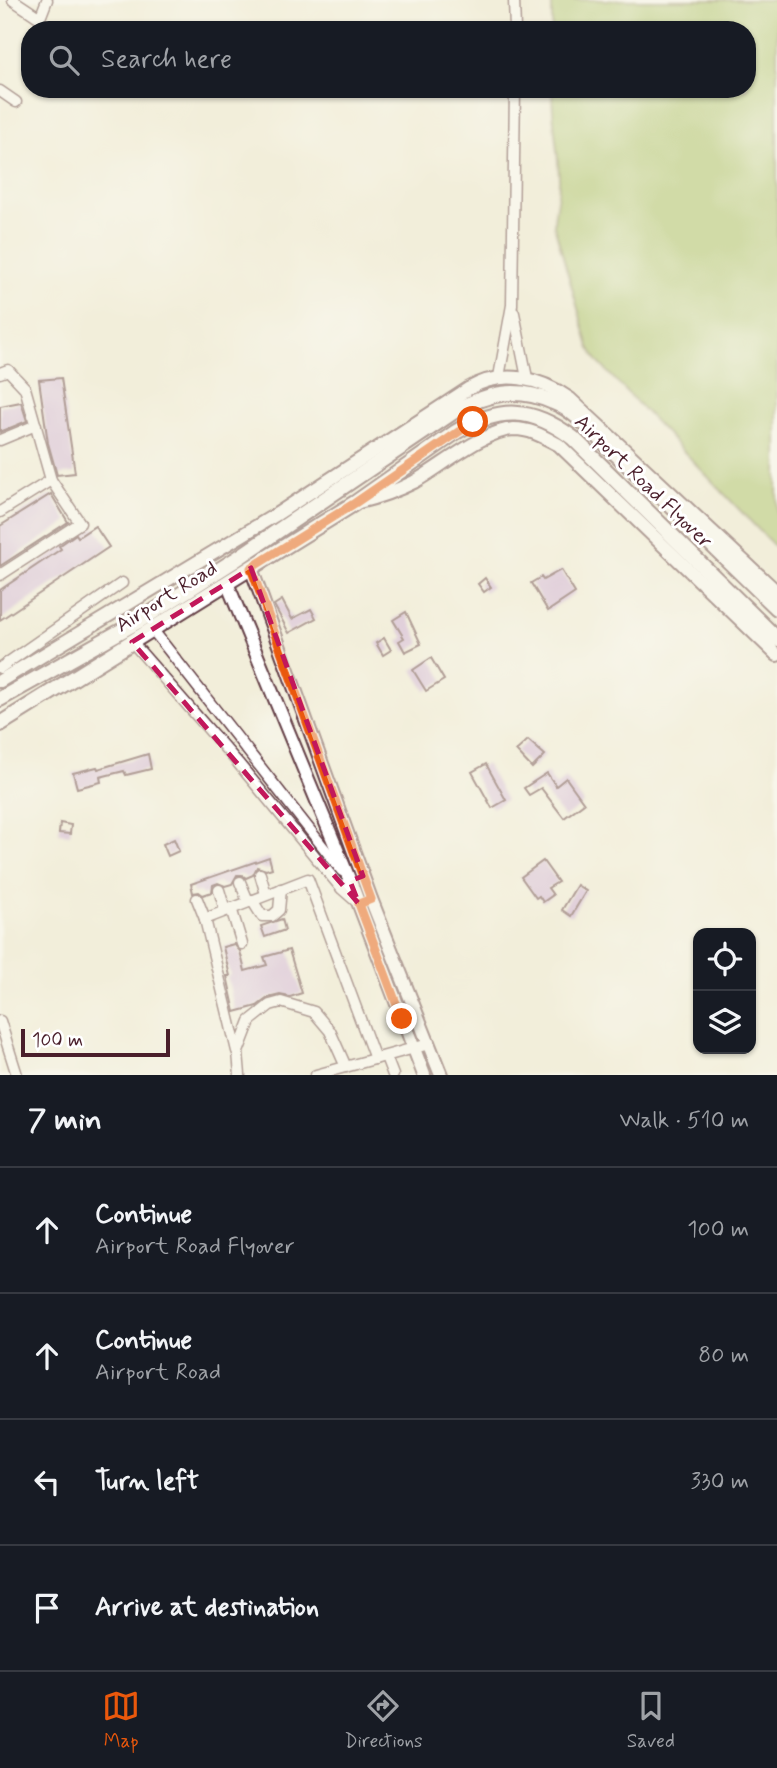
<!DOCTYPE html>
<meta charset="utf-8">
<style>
:root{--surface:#171b24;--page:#242831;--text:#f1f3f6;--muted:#9ea1a6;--line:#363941;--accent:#ea580c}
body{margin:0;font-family:Mynerve,sans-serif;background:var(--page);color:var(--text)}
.controls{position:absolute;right:21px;bottom:21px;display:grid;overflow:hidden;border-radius:14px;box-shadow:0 2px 5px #0004}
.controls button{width:63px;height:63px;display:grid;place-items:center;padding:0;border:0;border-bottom:2px solid var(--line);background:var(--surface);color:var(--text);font:35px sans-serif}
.scale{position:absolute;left:21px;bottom:18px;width:149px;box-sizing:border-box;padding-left:7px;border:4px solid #4a1f2b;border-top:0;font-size:19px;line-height:24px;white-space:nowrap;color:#4a1f2b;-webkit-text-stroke:5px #fff;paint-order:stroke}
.stop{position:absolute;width:21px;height:21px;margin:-16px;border:5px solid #ea580c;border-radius:50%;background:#fff}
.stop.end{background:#ea580c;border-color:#fff;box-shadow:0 2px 7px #0008}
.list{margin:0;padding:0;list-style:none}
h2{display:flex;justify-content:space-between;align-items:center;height:91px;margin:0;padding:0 28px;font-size:30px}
h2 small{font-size:23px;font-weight:400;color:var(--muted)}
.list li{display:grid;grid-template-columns:46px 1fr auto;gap:21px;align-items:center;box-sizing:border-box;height:126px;padding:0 28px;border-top:2px solid var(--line)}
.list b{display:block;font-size:26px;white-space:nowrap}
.list p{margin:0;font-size:23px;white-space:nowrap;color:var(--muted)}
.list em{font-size:23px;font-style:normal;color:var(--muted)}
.icon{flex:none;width:38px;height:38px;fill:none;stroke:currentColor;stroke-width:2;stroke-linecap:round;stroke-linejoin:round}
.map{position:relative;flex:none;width:777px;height:1075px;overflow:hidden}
.search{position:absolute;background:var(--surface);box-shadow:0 2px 5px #0004;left:21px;right:21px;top:21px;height:77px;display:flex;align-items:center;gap:18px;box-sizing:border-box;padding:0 24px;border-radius:28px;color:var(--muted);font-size:26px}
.sheet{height:595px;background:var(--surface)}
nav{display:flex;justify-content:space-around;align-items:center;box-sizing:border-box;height:98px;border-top:2px solid var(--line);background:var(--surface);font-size:19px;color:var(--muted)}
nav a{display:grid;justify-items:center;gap:4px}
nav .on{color:var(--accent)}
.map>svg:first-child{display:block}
</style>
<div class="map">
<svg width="777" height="1075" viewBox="0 0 777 1075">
<rect width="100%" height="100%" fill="#fff"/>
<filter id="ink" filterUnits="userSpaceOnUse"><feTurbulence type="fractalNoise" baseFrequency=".0143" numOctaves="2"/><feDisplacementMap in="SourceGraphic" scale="14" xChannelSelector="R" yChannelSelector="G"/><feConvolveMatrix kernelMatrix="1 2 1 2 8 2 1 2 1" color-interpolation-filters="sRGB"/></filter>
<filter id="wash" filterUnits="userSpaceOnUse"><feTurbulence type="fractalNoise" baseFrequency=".00686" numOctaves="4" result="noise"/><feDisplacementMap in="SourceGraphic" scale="28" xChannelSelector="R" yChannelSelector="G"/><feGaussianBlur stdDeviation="1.57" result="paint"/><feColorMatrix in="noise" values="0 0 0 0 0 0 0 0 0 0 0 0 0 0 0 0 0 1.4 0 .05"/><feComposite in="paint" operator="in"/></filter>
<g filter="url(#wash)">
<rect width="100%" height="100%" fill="#f2eeda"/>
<path fill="#a9c369" stroke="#7a714a" stroke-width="2" d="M552,0H777V549L598,362L589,347L554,225C554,209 560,193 559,177C558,147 552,119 552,89H747V30H552Z"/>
<g id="blocks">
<g fill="#c9a5d8">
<polygon points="61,378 75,473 57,475 48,443 39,380"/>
<polygon points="21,402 27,421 0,432 0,406"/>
<polygon points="51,494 68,522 0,566 0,526"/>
<polygon points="95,526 109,547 0,620 0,590 61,549 59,546 76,534 78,537"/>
<polygon points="561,570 575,593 548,611 531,583 541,577 543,580"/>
<polygon points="485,578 491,587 484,592 478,584"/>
<polygon points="282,600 292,619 311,609 316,618 289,633 274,605"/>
<polygon points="406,612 421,644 405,652 399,641 404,638 393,620"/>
<polygon points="384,638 391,650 383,655 376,643"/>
<polygon points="431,658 444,680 426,691 413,670"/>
<polygon points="528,740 545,755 532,768 516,751"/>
<polygon points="148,754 151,769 126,775 124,771 100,777 101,782 77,788 73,773 97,767 98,769"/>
<polygon points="486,764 506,800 492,808 472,772"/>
<polygon points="547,773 556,786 566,778 584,803 564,818 541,788 529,795 524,788"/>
<polygon points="60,823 71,825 70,834 59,833"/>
<polygon points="174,839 179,851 168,856 163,844"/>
<polygon points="269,857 272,868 266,870 257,867 253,875 246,878 242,875 237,875 232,884 225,886 218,883 213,885 212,892 203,895 199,892 193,893 191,884"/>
<polygon points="543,861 558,882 548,888 553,895 543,902 539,896 536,898 521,877"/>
<polygon points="577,885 586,891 571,916 562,910"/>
<polygon points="282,919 285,930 265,937 261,926"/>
<polygon points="234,944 240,951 245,971 267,965 264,957 289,950 302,993 290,997 280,995 268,998 257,1006 235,1012 227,976 230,976 223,947"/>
</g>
</g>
</g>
<g filter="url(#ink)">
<use href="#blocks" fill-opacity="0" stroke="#633e45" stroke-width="2"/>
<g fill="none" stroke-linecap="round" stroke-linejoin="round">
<defs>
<g id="minor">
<polyline points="13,0 40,18 47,0"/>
<polyline points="514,0 515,30"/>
<polyline points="0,91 16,102"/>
<polyline points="514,313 527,378"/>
<polyline points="0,373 8,370 25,388 51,480 80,523 0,575"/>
<polyline points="499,377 512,305 515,89"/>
<polyline points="0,440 36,425"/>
<polyline points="0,512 51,480"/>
<polyline points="152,629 342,871"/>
<polyline points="132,642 238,763 342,889 359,904 371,899"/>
<polyline points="0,668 122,583"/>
<polyline points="260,874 266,894"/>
<polyline points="240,882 248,901"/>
<polyline points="219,890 225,910"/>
<polyline points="197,899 205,919 237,1051"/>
<polyline points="252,900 262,916 272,916 279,910 281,889"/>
<polyline points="231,908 242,944"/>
<polyline points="205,919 308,879 375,1059"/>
<polyline points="0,1021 17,1075"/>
<polyline points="386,1057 393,1075"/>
<polyline points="240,1075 238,1052 250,1021 270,1005 281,1002 314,1012 330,1031 346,1067"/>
<polyline points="316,1075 429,1044"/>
</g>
<g id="tertiary">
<path d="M359,502C379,497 396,491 414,482C441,467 484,430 514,429C531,429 544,437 559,445L777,655"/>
<polyline points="251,568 371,899 441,1075"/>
<polyline points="227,583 350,881 424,1075"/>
<path d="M0,681L277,514L468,389C502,369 539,377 570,399L777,592"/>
</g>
<g id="primary">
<path d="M0,699L137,622L235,560L456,410C490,393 516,386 553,402C577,411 596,435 614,452C670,503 723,556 777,608"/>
<path d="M0,724L355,503L456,432C500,406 532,407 573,438L777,639"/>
</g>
</defs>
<use href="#minor" stroke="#633e45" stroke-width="13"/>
<use href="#tertiary" stroke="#633e45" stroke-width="16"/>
<use href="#primary" stroke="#633e45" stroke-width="18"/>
<use href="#minor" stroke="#fff" stroke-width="10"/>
<use href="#tertiary" stroke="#fff" stroke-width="12"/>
<use href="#primary" stroke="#fff" stroke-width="14"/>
</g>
</g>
<g fill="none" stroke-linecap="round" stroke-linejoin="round" filter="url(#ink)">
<polyline stroke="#ea580c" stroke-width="9" points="402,1019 359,904 371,899 251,568 355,503 473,422"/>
</g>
<path d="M0 0H777V1075H0ZM251,568L363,876L350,881L359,904L132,642Z" fill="#f2eeda" fill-opacity=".55" fill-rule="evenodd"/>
<path fill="none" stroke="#c2185b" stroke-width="5" stroke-dasharray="14 9" stroke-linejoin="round" d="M251,568L363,876L350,881L359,904L132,642Z"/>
<g text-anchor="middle" stroke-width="6" stroke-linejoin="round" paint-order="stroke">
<g font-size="21" fill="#4a1f2b" stroke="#fff">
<text transform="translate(644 481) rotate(44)" y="7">Airport Road Flyover</text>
<text transform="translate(166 596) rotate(-32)" y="7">Airport Road</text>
</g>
</g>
</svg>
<div class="controls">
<button><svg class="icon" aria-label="locate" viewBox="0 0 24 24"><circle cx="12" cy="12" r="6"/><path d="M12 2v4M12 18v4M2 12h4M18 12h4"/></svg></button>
<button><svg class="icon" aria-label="layers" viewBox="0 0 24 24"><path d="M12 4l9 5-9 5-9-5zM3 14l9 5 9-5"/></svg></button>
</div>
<div class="scale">100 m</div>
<div class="stop" style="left:473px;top:422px"></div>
<div class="stop end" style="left:402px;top:1019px"></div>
<div class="search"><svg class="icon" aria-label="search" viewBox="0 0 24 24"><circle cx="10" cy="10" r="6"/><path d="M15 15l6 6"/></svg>Search here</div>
</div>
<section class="sheet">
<h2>7 min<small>Walk · 510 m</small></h2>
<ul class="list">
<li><svg class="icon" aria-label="ahead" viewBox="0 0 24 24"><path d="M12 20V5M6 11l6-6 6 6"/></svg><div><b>Continue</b><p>Airport Road Flyover</p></div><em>100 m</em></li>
<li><svg class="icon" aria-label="ahead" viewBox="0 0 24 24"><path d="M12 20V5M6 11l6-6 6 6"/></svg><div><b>Continue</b><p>Airport Road</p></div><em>80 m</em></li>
<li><svg class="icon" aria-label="left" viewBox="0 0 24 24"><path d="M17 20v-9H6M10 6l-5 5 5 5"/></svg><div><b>Turn left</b></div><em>330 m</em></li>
<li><svg class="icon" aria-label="arrive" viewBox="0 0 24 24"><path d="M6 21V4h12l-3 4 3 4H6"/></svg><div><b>Arrive at destination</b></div></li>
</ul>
</section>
<nav>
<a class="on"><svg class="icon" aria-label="map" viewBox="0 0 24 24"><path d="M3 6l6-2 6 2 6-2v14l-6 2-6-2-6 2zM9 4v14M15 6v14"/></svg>Map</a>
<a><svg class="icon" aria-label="directions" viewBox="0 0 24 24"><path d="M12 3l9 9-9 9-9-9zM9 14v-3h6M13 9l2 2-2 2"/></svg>Directions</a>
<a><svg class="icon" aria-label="saved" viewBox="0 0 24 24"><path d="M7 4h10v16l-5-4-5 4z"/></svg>Saved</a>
</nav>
